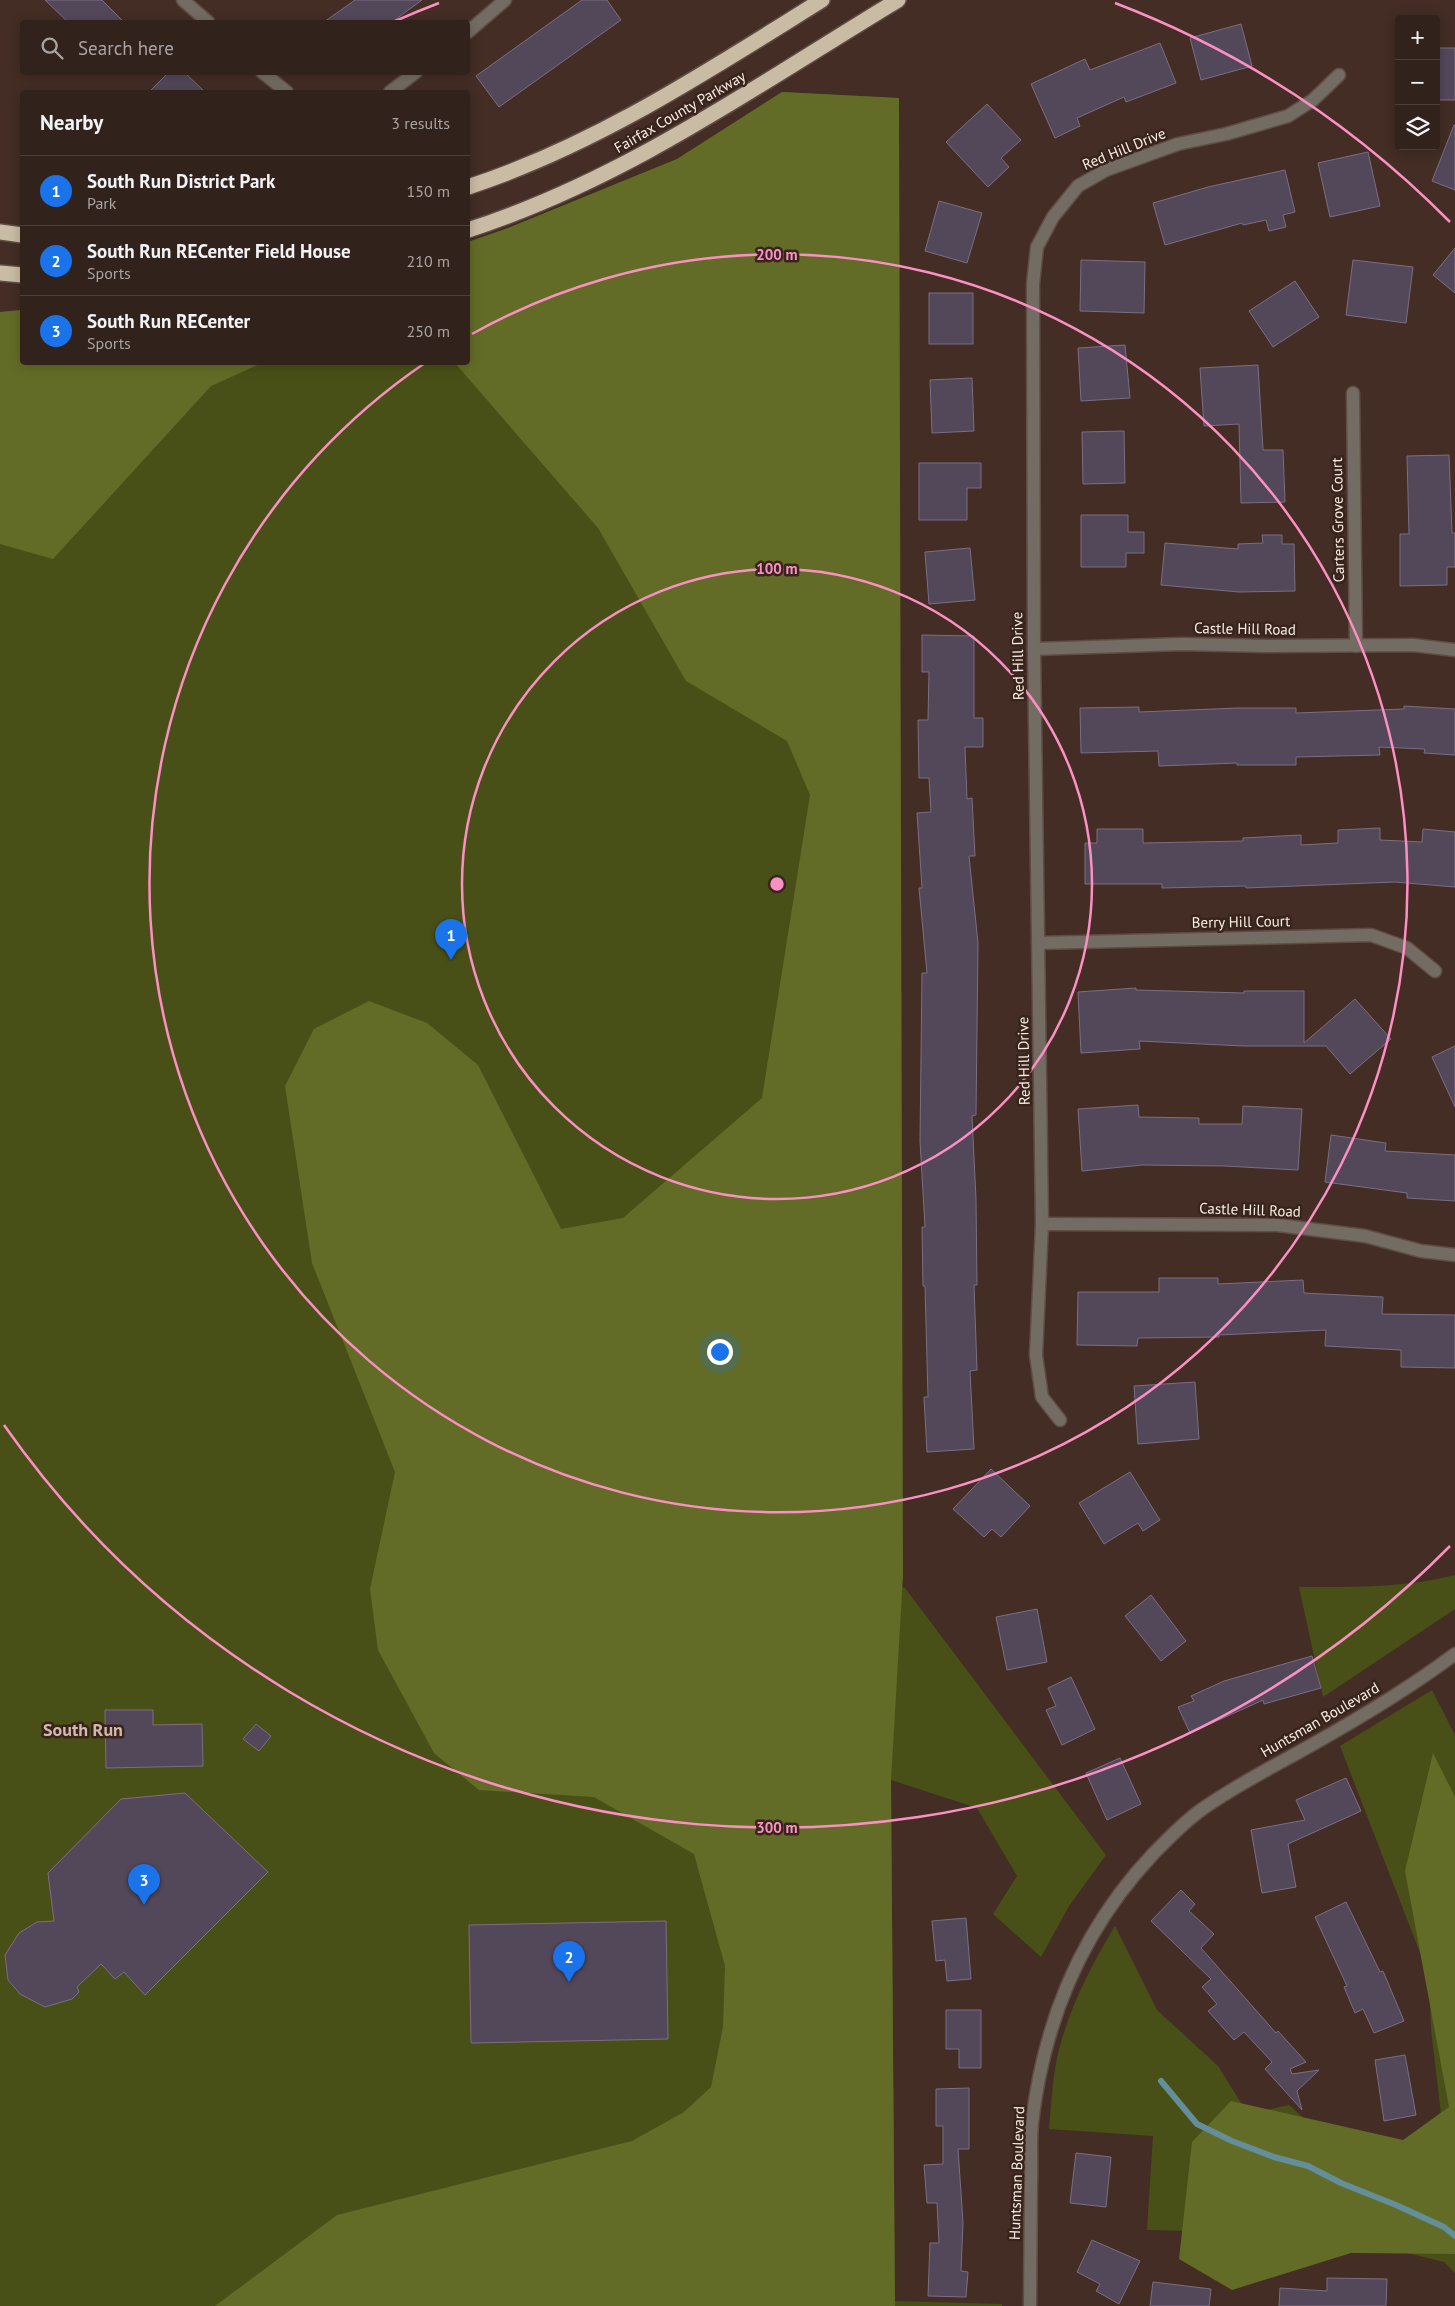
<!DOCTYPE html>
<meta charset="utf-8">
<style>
:root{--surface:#32221c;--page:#3d2f29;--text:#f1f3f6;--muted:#a8a4a3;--line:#4d3f3b;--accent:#1a73e8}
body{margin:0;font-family:"PT Sans",sans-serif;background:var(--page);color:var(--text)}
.controls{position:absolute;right:15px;top:15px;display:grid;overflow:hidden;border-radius:5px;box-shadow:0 2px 12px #0003}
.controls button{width:45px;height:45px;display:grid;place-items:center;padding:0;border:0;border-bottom:1px solid var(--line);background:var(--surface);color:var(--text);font:25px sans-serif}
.you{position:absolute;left:719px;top:1351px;width:18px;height:18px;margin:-12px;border:4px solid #fff;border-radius:50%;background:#1a73e8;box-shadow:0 0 0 8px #1a73e833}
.badge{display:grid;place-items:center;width:32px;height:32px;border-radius:50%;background:var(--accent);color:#fff;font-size:16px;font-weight:700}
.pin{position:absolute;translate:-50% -41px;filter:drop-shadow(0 1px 2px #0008)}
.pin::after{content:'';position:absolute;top:26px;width:18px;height:15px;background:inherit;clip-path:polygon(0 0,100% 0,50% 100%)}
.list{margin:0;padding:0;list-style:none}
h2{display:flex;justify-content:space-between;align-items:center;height:65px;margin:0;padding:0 20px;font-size:21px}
h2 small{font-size:16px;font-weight:400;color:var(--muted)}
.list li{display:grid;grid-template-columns:32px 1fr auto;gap:15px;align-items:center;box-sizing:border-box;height:70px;padding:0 20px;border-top:1px solid var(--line)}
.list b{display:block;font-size:19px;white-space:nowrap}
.list p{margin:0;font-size:16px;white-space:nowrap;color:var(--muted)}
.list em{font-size:16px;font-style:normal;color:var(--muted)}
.icon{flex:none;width:28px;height:28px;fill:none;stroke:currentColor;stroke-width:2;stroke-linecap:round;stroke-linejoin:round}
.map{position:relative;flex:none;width:1455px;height:2306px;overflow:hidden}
.search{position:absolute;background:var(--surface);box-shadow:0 2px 12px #0003;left:20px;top:20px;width:450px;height:55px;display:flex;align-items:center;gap:12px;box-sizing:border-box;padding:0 18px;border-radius:5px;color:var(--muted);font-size:19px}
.panel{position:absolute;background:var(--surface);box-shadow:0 2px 12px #0003;left:20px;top:90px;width:450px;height:275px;border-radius:5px}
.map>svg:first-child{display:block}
</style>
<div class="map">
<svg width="1455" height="2306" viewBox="0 0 1455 2306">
<rect width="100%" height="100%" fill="#432d25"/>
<g fill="#495017">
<polygon points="782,92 899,98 901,1587 905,1588 1106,1855 1069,1906 1041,1957 993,1914 1017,1876 977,1808 891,1780 895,2301 1002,2304 1002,2306 0,2306 0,312 22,310 22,362 468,362 468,242 508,228 677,159"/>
<path d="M1455,1575V1609L1323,1697L1299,1587C1351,1587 1405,1588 1455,1575Z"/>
<path d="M1432,1690L1455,1735V2273L1444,2262L1329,2234L1147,2230L1153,2136L1049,2129C1051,2107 1052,2085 1056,2063C1066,2014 1089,1969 1115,1926L1157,2010L1218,2066L1248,2114L1289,2105L1352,2161L1443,2131L1431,2029L1429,1976L1340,1746Z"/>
</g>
<g fill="#636c26">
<polygon points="782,92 899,98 903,1576 891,1780 895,2306 215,2306 337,2215 632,2141 684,2112 711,2087 723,2027 725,1966 694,1854 594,1797 479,1790 434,1753 378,1650 370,1589 395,1472 312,1263 285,1086 314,1029 369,1001 427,1023 478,1065 561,1229 623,1218 762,1098 810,795 787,741 686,681 598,528 455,363 468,362 468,242 508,228 677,159"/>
<polygon points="22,310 22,362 262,363 211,386 53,559 0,544 0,312"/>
<polygon points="1433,1753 1455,1797 1455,2254 1351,2253 1232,2290 1179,2259 1192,2142 1231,2101 1403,2140 1449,2107 1405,1871"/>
</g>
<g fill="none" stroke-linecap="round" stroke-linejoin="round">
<polyline stroke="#648e99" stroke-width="6" points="1161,2081 1197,2124 1232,2141 1274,2157 1308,2166 1341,2183 1396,2205 1444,2227 1455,2236"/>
</g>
<g fill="#53475a" stroke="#7c6e83">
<polygon points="45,0 102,0 124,22 68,22"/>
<polygon points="355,0 422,0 392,22 324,22"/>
<polygon points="582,0 607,0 621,20 499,107 476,76"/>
<polygon points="1241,24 1252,66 1201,80 1190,38"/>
<polygon points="1160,43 1176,83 1126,102 1124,97 1077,118 1080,126 1055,138 1031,84 1085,59 1090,70"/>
<rect x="1436" y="48" width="19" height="52"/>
<polygon points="169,72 184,72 205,92 149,92"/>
<polygon points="987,104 1021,140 1001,158 1009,167 988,187 946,142"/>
<polygon points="1454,125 1455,125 1455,190 1432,181"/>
<polygon points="1368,152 1380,206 1330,217 1318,163"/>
<polygon points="1285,170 1295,212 1283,215 1286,227 1269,231 1266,220 1243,225 1242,223 1165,245 1153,203 1208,187"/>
<polygon points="939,201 982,213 967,263 925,251"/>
<polygon points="1455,248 1455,293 1433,275"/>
<polygon points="1081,260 1145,262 1144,313 1080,311"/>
<polygon points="1353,260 1413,267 1406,323 1346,315"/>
<polygon points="1295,281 1319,317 1273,347 1249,311"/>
<rect x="929" y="293" width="44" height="51"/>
<polygon points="1125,345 1130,398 1081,401 1078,348"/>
<polygon points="1258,365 1263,450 1283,450 1285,502 1241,503 1239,424 1204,426 1200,368"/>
<polygon points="972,378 974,431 932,433 930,380"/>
<polygon points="1124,431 1125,483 1083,484 1082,432"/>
<polygon points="1449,455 1452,533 1455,533 1455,567 1447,567 1447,585 1400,586 1400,534 1409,534 1407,456"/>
<polygon points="919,463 981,463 981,488 967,488 967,520 919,520"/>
<polygon points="1081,515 1128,515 1128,532 1144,532 1144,553 1126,553 1126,567 1081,567"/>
<polygon points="1262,535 1282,535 1282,544 1294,544 1295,591 1239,592 1161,585 1165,543 1238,549 1238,544 1263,543"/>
<polygon points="970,548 975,600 929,604 925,552"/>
<polygon points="922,635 974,636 974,718 983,718 983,747 965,747 967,799 972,798 975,856 969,856 978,943 976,1115 972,1116 976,1199 977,1285 974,1285 977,1370 970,1371 974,1449 927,1452 924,1397 928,1397 925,1286 923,1286 922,1227 925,1227 920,1141 922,973 927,973 919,888 922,888 917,813 931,812 929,778 919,778 918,720 928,720 929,672 922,672"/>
<polygon points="1404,706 1455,709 1455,755 1424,753 1425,749 1379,747 1380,755 1296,757 1296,765 1237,765 1237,763 1159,766 1158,751 1081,753 1080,708 1139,707 1139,712 1238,708 1296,708 1296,713 1404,709"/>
<polygon points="1380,828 1380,840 1422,842 1423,829 1455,832 1455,887 1395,882 1246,888 1246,886 1162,888 1162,884 1085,884 1085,843 1097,843 1097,829 1143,829 1143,843 1243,841 1243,838 1301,835 1301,845 1338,843 1338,830"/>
<polygon points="1136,988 1136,990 1244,993 1244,991 1304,991 1304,1043 1355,999 1391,1039 1350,1074 1326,1046 1244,1046 1139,1041 1140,1049 1081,1053 1078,992"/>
<polygon points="1455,1046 1455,1107 1432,1057"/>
<polygon points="1138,1105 1139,1117 1199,1118 1199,1124 1242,1124 1243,1106 1302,1109 1298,1170 1224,1166 1142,1165 1082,1171 1078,1109"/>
<polygon points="1331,1135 1386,1143 1385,1151 1455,1155 1455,1201 1407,1198 1407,1193 1325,1182"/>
<polygon points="1159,1278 1218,1278 1218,1284 1303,1280 1304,1293 1383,1297 1382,1314 1455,1315 1455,1368 1401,1367 1401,1350 1325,1346 1326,1330 1219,1335 1219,1337 1138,1338 1137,1346 1077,1345 1078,1292 1159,1292"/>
<polygon points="1195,1382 1199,1439 1138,1444 1134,1386"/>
<polygon points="991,1469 1030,1506 1001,1537 992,1529 984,1537 953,1509"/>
<polygon points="1130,1472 1160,1520 1143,1531 1138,1523 1104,1544 1079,1503"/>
<polygon points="1151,1595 1186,1641 1161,1661 1125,1616"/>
<polygon points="1037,1609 1047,1662 1007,1670 996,1617"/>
<polygon points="1312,1656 1321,1688 1264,1704 1263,1700 1190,1733 1178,1707 1194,1701 1191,1696 1224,1681"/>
<polygon points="1071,1677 1095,1729 1062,1745 1046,1710 1056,1706 1048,1688"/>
<polygon points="105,1710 153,1710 153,1725 202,1724 203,1766 106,1768"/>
<polygon points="256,1724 271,1736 259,1751 243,1739"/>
<polygon points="1120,1758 1141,1804 1107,1820 1086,1773"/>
<polygon points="1346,1778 1361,1811 1288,1844 1296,1887 1262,1893 1251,1830 1305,1820 1296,1800"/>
<polygon points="185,1793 268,1872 145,1995 124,1972 115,1979 101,1964 77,1987 79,1992 72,1999 45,2007 20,1994 8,1980 5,1955 19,1933 37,1922 54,1921 48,1873 121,1799"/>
<polygon points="1181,1890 1195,1904 1189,1911 1214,1934 1201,1948 1276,2033 1278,2031 1306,2062 1290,2069 1292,2074 1319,2070 1297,2091 1302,2110 1265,2069 1272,2062 1244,2032 1234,2040 1208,2011 1217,2004 1202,1987 1211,1979 1151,1921"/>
<polygon points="1346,1902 1380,1972 1383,1971 1404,2021 1374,2033 1363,2009 1355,2013 1344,1987 1347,1986 1315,1917"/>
<polygon points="966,1918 971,1979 947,1981 945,1960 936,1961 932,1921"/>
<polygon points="666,1921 668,2039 471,2043 469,1925"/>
<polygon points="946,2010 981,2010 981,2068 959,2068 959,2049 946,2049"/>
<polygon points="1405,2055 1416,2115 1384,2121 1375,2060"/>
<polygon points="969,2088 969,2149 958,2149 963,2222 961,2271 968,2272 966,2297 928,2296 930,2243 939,2243 937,2203 927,2203 924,2165 943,2164 943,2126 936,2126 936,2089"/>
<polygon points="1076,2153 1111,2157 1106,2207 1070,2203"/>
<polygon points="1092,2240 1140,2261 1119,2304 1096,2291 1100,2284 1077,2272"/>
<polygon points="1327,2278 1387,2279 1386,2306 1279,2306 1280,2288 1327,2291"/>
<polygon points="1153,2282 1211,2289 1209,2306 1150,2306"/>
</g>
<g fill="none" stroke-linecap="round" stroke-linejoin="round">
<defs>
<g id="minor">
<polyline points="183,0 208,22"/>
<polyline points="468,32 505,0"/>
<polyline points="262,72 287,92"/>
<polyline points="390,92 416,72"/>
<polyline points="1353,393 1356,646"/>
<polyline points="1034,649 1182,644 1266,646 1413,645 1455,650"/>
<polyline points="1038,943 1371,935 1407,948 1435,971"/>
<polyline points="1042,1224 1277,1225 1365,1236 1421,1251 1455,1255"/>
<polyline points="1060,1420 1042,1397 1036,1355 1042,1224 1034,649 1033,284 1037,247 1053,217 1078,186 1106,170 1178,144 1226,134 1288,116 1313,100 1339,75"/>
<path d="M1030,2306C1030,2265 1031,2224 1031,2183C1032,2163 1030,2142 1032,2123C1044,2019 1082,1929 1154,1853C1169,1838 1184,1822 1201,1810C1237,1784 1277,1765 1315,1743C1363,1716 1411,1687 1455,1654"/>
</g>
<g id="highway">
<path d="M468,187C596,145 708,71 822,0"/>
<path d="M468,230C626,179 757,85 898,0"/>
<polyline points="0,232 22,235"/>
<polyline points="0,273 22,275"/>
</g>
</defs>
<use href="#minor" stroke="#604c44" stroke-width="15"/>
<use href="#highway" stroke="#604c44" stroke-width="18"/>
<use href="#minor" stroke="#726c63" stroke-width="12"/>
<use href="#highway" stroke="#c9bba4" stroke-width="15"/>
</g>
<g fill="none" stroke="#fc8fc3" stroke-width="2.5">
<circle cx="777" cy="884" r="315"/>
<path d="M472 334A629 629 0 1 1 425 363"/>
<path d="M1450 1546A944 944 0 0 1 4 1425M393 22A944 944 0 0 1 439 3M1115 3A944 944 0 0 1 1450 222"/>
</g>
<g text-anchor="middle" stroke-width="5" stroke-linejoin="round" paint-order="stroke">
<g font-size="15" fill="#faece6" stroke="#38241b">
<text transform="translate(680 112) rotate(-30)" y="5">Fairfax County Parkway</text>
<text transform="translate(1124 149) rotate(-22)" y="5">Red Hill Drive</text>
<text transform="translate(1338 520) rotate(-91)" y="5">Carters Grove Court</text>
<text transform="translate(1245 629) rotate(1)" y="5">Castle Hill Road</text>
<text transform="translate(1018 656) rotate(-91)" y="5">Red Hill Drive</text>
<text transform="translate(1241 922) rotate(-1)" y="5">Berry Hill Court</text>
<text transform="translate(1024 1061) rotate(-91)" y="5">Red Hill Drive</text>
<text transform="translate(1250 1210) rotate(2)" y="5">Castle Hill Road</text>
<text transform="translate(1320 1720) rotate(-30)" y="5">Huntsman Boulevard</text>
<text transform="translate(1017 2173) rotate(-88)" y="5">Huntsman Boulevard</text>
</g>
<g font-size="18" font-weight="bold" fill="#d3b8ad" stroke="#38241b">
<text x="83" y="1736">South Run</text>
</g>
</g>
<circle cx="777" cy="884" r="8" fill="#fc8fc3" stroke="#38241b" stroke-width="2.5"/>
<g font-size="15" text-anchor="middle" font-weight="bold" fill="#fc8fc3" stroke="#38241b" stroke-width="5" stroke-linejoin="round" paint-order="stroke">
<text x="777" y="260">200 m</text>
<text x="777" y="574">100 m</text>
<text x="777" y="1833">300 m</text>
</g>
</svg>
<div class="controls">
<button>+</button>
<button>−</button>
<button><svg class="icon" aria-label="layers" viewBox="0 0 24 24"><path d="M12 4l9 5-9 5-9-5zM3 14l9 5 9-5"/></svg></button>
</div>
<div class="you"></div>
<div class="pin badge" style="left:451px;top:960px">1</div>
<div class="pin badge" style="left:569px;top:1982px">2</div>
<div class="pin badge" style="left:144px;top:1905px">3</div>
<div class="search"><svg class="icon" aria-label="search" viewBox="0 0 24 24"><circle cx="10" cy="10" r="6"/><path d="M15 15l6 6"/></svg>Search here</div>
<section class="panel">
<h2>Nearby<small>3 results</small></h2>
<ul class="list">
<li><span class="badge">1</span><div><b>South Run District Park</b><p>Park</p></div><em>150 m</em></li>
<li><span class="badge">2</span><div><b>South Run RECenter Field House</b><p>Sports</p></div><em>210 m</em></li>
<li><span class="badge">3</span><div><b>South Run RECenter</b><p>Sports</p></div><em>250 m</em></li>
</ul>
</section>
</div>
